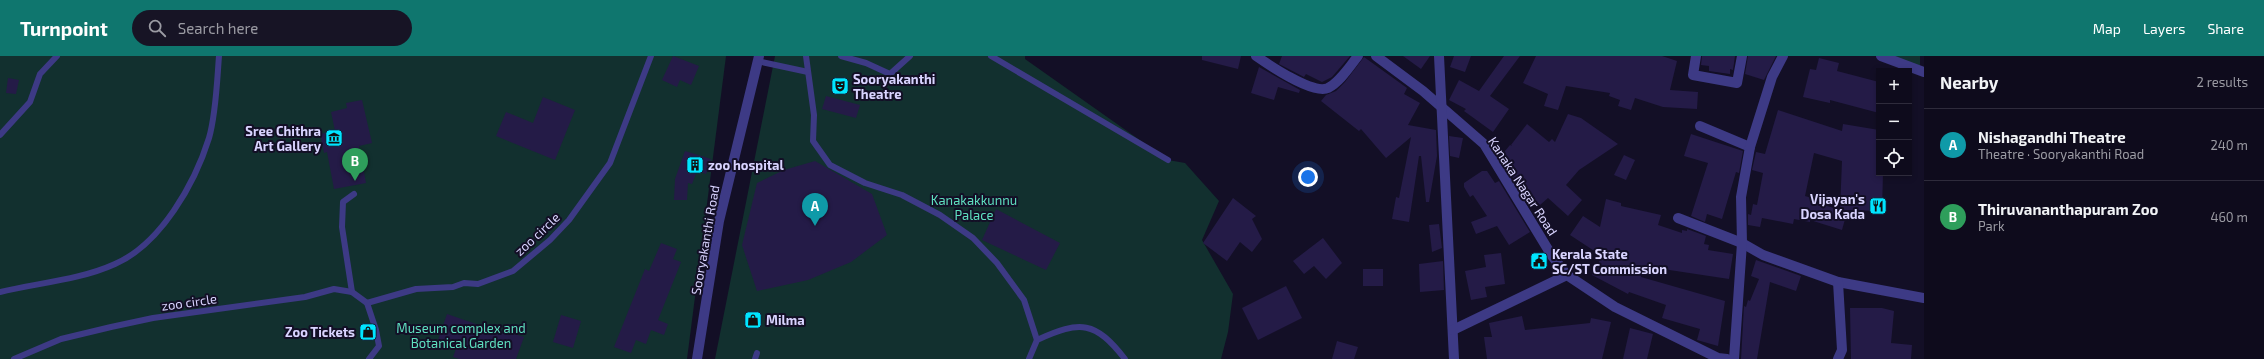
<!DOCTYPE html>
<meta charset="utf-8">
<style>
:root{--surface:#0e0b1c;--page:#171425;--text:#f1f3f6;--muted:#9b9ba3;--line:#2e2b3b;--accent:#0f766e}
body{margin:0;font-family:"Exo 2",sans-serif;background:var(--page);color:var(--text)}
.controls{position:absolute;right:12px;top:12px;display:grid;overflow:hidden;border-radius:0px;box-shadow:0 2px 6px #0003}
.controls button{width:36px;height:36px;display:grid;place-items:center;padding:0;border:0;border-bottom:1px solid var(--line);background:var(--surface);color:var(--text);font:20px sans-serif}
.you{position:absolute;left:1308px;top:121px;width:14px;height:14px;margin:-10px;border:3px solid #fff;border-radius:50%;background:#1a73e8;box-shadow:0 0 0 6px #1a73e833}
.badge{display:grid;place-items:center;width:26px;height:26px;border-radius:50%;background:var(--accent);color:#fff;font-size:13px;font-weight:700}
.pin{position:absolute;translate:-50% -33px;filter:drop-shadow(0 1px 2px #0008)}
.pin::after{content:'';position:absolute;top:21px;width:14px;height:12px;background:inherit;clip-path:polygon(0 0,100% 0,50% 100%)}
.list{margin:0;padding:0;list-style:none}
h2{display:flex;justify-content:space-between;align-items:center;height:52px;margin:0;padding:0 16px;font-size:17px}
h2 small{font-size:13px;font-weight:400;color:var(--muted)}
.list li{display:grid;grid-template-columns:26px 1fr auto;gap:12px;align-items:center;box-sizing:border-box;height:72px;padding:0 16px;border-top:1px solid var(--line)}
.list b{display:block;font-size:15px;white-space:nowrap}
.list p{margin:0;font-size:13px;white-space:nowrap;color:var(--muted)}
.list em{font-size:13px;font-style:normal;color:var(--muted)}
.icon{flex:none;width:22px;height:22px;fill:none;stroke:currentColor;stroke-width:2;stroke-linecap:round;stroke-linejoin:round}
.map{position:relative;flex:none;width:1924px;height:303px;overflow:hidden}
header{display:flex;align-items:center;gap:24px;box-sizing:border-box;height:56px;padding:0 20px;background:var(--accent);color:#fff}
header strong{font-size:19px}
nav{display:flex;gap:22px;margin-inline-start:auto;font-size:14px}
.search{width:280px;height:36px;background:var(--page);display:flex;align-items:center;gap:10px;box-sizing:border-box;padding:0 14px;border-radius:22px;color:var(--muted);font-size:15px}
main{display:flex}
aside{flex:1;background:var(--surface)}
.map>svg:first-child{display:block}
</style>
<header>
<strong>Turnpoint</strong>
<div class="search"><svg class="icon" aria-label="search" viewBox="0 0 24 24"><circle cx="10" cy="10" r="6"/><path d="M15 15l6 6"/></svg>Search here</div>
<nav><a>Map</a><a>Layers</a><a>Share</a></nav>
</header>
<main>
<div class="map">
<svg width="1924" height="303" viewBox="0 0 1924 303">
<rect width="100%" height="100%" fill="#130f26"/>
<g fill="#12302f">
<polygon points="0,0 726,0 687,303 0,303"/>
<polygon points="775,0 1025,0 1025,3 1168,104 1185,107 1219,145 1202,184 1233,238 1228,276 1221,303 715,303"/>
<polygon points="1893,0 1920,0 1920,19"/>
</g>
<g fill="#241b47">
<polygon points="673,0 699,10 691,29 680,24 677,31 662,24"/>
<polygon points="1202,0 1241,0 1238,13 1202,4"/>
<polygon points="1282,0 1350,0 1332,21 1322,26 1306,18 1304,21 1279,8"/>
<polygon points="1403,0 1430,0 1421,13"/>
<polygon points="1454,0 1471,0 1465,16 1450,11"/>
<polygon points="1504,0 1520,0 1490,40 1509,53 1493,76 1464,55 1466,53 1449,44 1459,24 1479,35"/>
<polygon points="1536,0 1662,0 1677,5 1670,34 1698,36 1697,53 1663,51 1635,42 1631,54 1618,50 1620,44 1609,40 1610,37 1566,30 1558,54 1544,50 1548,38 1523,27"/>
<polygon points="1702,0 1735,0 1733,14 1730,13 1730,18 1709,15 1709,10 1701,9"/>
<polygon points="1748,0 1776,0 1764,24 1745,18"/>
<polygon points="1364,1 1407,32 1404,38 1420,47 1408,69 1436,74 1437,100 1429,146 1426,146 1421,100 1419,100 1409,166 1392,163 1396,141 1399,142 1411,81 1386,102 1361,73 1359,75 1321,45 1326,39 1336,35 1345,26"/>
<polygon points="1819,2 1839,7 1837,15 1879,26 1879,57 1830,44 1830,47 1803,41 1810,13 1816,14"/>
<polygon points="1259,11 1300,34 1299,37 1278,31 1274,44 1251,37"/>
<polygon points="8,22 19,24 16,38 6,37"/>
<polygon points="826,40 860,49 856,62 822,53"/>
<polygon points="543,41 575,54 555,104 496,80 506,56 533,67"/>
<polygon points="362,44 372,87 359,90 366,127 334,133 327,96 324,97 320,78 335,75 331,56 347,52 346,47"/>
<polygon points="1778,54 1842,75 1843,68 1879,74 1879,117 1883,117 1882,155 1840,154 1842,105 1814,97 1805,140 1815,143 1814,146 1847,156 1842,174 1810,164 1810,166 1794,163 1793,168 1762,162 1760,171 1748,169 1748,158 1751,159 1753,148 1757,149 1763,117 1752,114 1756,96 1765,98"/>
<polygon points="1568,58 1581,62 1618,88 1579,114 1566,129 1582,144 1568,160 1548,142 1540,149 1513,122 1509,117 1516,113 1500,101 1510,89 1512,90 1511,89 1527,68 1549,86 1552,83 1555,86"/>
<polygon points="1691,78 1743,95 1739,117 1736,116 1722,163 1707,158 1705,166 1691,160 1708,107 1684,100"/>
<polygon points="1449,80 1463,82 1459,102 1450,100"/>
<polygon points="685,95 711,103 706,118 697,115 692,128 688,127 687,144 674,144 675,123"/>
<polygon points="1624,99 1635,104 1626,124 1614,119"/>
<polygon points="815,105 872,138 887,179 851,206 808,224 757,235 742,189 757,127 784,114"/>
<polygon points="1482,115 1487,115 1495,127 1499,125 1530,176 1509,189 1497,170 1476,178 1471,166 1487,160 1473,139 1470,141 1464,131 1464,127"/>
<polygon points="1233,142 1256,160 1252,163 1262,183 1252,196 1240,186 1227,205 1203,187"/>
<polygon points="1606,143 1621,147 1621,150 1661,159 1658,169 1682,177 1682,174 1687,175 1687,173 1706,180 1704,188 1709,189 1708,194 1733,198 1729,223 1643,210 1641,221 1725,245 1718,290 1697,284 1700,273 1662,262 1666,249 1629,236 1628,238 1592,219 1602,200 1570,179 1583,160 1600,171"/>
<polygon points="996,153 1060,187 1046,214 982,184"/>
<polygon points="1439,168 1442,192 1432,196 1429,169"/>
<polygon points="1323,182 1342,207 1326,223 1314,210 1304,218 1293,205"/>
<polygon points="661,187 677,193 673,203 681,206 658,264 668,268 664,279 651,274 646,288 636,284 631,297 614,291 645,213 649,215"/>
<polygon points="1501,197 1505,228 1485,231 1487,241 1471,244 1465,215 1486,211 1484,199"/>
<polygon points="1756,204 1801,220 1796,235 1770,226 1757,303 1741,303 1744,250 1746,251 1748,244 1750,245 1759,223 1751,220"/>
<polygon points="1443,205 1444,234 1420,236 1419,208"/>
<rect x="1363" y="213" width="20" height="17"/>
<polygon points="1286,230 1302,262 1258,284 1242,252"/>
<polygon points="1850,252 1882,252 1894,255 1891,287 1912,289 1911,303 1851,303"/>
<polygon points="447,258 505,278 506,275 524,281 516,303 459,303 453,301 457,290 438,284"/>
<polygon points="561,259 581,265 573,292 553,286"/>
<polygon points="1522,260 1525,274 1590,267 1591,262 1611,266 1602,303 1487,303 1484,281 1492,281 1489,267"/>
<polygon points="1630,272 1653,278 1647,303 1623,303"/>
<polygon points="1337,285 1358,291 1354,303 1332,303"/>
</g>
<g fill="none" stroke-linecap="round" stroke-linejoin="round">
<g stroke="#3d3a85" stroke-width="6">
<polyline points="806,0 814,59 813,85 830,109 865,127 902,139 940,159 973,182 997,207 1024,244 1037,284"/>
<polyline points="841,0 866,7 890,18 910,0"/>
<polyline points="991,0 1168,104"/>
<polyline points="757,5 808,16"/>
<polyline points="0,79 30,46 40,18 57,0"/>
<path d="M0,236C37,227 80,224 115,208C161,188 195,127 209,82C216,58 217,25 219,0"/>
<polyline points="352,236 342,171 343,146 354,138"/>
<polyline points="367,247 416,233 453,231 464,227 478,228 513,215 550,184 569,164 610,107 651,0"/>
<polyline points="14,303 61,283 111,271 153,262 305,241 334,233 352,236 367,247 376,274 379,290 369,303"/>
<polyline points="755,303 757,297"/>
<path d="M1029,303L1037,284C1081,264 1095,265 1125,303"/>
</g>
<g stroke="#3d3a85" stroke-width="10">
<path d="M1256,0C1269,9 1313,39 1328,32C1340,26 1350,10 1358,0"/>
<polyline points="1376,0 1423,35 1484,88 1552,200 1567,219 1615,251 1718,302 1727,303"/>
<polyline points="1439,0 1454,303"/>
<polyline points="1696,0 1693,19 1737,27 1742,0"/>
<polyline points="1700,70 1750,91"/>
<polyline points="1678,162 1742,187 1763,199 1838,226 1924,242"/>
<polyline points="1453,274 1567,219"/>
<polyline points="697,303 719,165 759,0"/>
<polyline points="1734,303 1742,187 1741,141 1750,91 1772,21 1783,0"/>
<polyline points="1838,303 1842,294 1838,226"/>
</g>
<polyline stroke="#3d3a85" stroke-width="10" points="1881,0 1924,16"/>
</g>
<defs>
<symbol id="theatre-square" viewBox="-11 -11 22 22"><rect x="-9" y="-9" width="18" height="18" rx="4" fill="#00e5ff" stroke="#130f26"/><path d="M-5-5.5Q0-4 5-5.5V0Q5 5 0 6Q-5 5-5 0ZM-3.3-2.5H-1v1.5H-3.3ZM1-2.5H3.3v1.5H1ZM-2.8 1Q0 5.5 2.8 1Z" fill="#111"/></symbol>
<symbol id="museum-square" viewBox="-11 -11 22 22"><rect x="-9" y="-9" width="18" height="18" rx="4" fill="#00e5ff" stroke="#130f26"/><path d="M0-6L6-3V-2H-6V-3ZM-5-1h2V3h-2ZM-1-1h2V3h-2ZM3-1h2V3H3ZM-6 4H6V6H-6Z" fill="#111"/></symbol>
<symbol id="building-square" viewBox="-11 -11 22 22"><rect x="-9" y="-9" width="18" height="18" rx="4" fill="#00e5ff" stroke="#130f26"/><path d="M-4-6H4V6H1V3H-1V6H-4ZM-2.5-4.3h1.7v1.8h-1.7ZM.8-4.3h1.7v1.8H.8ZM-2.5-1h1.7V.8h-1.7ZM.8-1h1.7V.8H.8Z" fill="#111"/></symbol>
<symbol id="restaurant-square" viewBox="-11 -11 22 22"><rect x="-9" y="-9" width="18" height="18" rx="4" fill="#00e5ff" stroke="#130f26"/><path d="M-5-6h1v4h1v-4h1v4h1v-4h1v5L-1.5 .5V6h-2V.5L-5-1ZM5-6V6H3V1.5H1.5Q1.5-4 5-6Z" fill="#111"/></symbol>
<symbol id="civic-square" viewBox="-11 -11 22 22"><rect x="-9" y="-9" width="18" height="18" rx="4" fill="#00e5ff" stroke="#130f26"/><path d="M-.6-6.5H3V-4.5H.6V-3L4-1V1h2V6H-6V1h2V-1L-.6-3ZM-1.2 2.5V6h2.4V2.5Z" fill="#111"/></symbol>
<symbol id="shop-square" viewBox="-11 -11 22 22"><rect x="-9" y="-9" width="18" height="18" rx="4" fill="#00e5ff" stroke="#130f26"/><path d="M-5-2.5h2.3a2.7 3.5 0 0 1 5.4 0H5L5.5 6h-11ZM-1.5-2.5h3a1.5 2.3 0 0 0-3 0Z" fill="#111"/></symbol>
</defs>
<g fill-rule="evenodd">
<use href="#theatre-square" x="830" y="20" width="20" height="20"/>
<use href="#museum-square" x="324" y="72" width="20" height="20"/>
<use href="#building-square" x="685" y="99" width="20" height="20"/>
<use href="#restaurant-square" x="1868" y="140" width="20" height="20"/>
<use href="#civic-square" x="1529" y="195" width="20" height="20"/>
<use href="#shop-square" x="743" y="254" width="20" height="20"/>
<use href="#shop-square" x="358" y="266" width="20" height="20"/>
</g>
<g text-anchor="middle" stroke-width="4" stroke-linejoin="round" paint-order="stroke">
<g font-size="13" font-weight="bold" fill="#d9d4ff" stroke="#130f26" text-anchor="start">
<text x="853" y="28">Sooryakanthi<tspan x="853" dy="15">Theatre</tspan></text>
<text x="321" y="80" text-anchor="end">Sree Chithra<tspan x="321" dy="15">Art Gallery</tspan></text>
<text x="708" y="114">zoo hospital</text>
<text x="1865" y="148" text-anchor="end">Vijayan's<tspan x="1865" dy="15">Dosa Kada</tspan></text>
<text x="1552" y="203">Kerala State<tspan x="1552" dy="15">SC/ST Commission</tspan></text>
<text x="766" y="269">Milma</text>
<text x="355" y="281" text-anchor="end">Zoo Tickets</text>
</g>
<g font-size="13" fill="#d9d4ff" stroke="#130f26">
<text transform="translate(1523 130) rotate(57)" y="5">Kanaka Nagar Road</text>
<text transform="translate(537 178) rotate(-43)" y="5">zoo circle</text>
<text transform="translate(705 184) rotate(-80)" y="5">Sooryakanthi Road</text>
<text transform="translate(189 246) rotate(-8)" y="5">zoo circle</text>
</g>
<g font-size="13" fill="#5fe0c0" stroke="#130f26">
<text x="974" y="149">Kanakakkunnu<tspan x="974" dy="15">Palace</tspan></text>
<text x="461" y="277">Museum complex and<tspan x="461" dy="15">Botanical Garden</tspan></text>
</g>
</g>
</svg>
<div class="controls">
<button>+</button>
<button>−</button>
<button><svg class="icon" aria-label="locate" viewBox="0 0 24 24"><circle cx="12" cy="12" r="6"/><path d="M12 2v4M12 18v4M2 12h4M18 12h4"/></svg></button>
</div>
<div class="you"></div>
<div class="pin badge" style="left:815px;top:170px;background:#0f9aa8">A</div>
<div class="pin badge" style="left:355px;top:125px;background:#2e9e5b">B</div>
</div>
<aside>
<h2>Nearby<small>2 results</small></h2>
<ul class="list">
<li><span class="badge" style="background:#0f9aa8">A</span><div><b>Nishagandhi Theatre</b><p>Theatre · Sooryakanthi Road</p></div><em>240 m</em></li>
<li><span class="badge" style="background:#2e9e5b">B</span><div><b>Thiruvananthapuram Zoo</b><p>Park</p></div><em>460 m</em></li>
</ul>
</aside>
</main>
